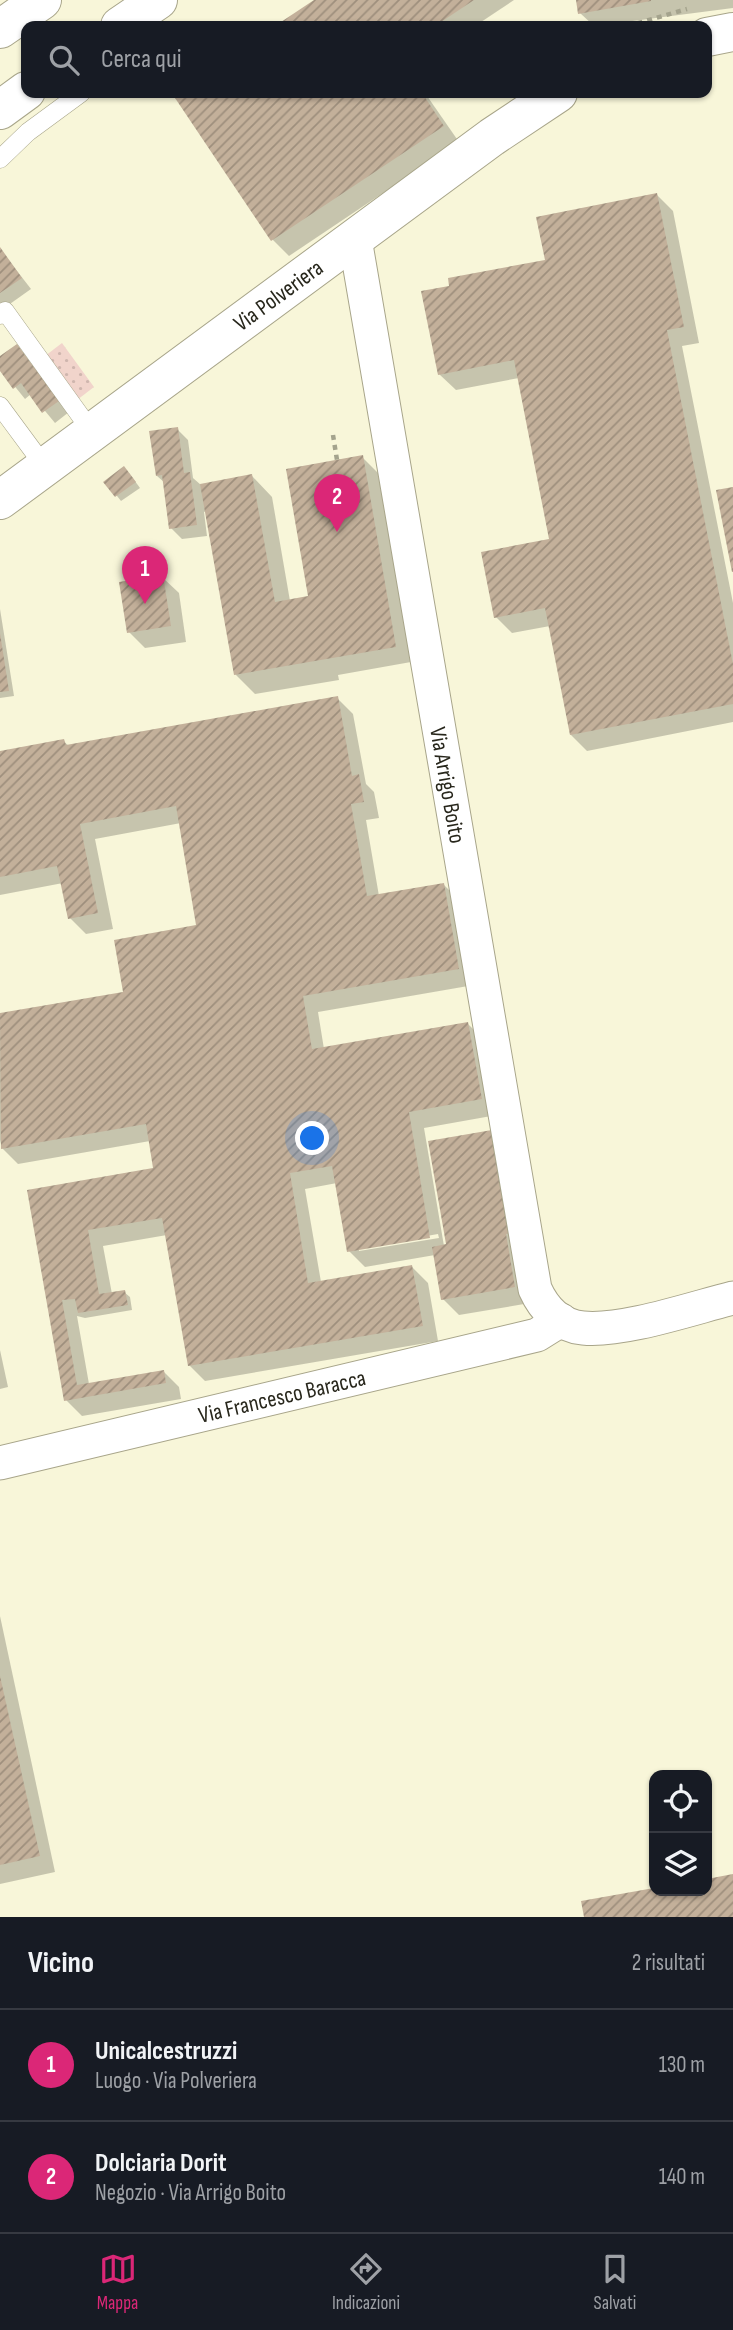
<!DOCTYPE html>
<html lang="it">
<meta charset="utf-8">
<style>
:root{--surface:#171b24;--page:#20242c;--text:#f1f3f6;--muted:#9ea1a6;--line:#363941;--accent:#db2777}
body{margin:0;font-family:"Sofia Sans Condensed",sans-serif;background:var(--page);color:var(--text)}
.controls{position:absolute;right:21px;bottom:21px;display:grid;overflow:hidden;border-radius:14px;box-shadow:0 2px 5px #0004}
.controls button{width:63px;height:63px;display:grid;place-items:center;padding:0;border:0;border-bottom:2px solid var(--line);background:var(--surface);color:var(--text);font:35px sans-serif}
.you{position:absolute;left:313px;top:1139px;width:24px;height:24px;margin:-18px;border:5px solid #fff;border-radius:50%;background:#1a73e8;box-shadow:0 0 0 10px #1a73e833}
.badge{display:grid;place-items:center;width:46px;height:46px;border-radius:50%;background:var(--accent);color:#fff;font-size:23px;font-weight:700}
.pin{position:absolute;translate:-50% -58px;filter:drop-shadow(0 2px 4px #0008)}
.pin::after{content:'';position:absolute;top:37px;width:24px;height:21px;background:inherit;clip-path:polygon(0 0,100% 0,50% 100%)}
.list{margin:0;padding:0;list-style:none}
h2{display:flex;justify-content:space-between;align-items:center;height:91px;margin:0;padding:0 28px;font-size:30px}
h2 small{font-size:23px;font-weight:400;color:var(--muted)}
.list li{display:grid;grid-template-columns:46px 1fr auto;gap:21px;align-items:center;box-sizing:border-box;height:112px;padding:0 28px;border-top:2px solid var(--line)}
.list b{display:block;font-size:26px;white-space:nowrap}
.list p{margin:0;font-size:23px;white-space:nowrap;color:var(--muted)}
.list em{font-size:23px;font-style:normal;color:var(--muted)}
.icon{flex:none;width:38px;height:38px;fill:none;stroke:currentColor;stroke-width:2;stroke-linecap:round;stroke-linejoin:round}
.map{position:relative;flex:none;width:733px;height:1917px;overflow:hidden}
.search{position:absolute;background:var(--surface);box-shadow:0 2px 5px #0004;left:21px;right:21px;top:21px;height:77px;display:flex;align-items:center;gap:18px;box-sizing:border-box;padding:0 24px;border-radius:14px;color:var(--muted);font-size:26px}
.sheet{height:315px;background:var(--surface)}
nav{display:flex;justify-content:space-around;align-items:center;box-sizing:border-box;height:98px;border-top:2px solid var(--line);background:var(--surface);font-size:19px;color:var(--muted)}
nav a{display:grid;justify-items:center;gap:4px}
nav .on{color:var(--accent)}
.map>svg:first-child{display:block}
</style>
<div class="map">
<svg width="733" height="1917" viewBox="0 0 733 1917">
<defs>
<pattern id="grass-dots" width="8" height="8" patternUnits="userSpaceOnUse" patternTransform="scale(1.75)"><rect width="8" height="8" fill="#f1d4cb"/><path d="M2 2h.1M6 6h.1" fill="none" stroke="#cfb6ae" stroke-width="1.8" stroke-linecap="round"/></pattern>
<pattern id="building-hatch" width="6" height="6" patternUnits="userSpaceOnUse" patternTransform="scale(1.75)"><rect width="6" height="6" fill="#c3b09a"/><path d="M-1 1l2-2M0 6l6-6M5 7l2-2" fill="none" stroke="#9e8f7d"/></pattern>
</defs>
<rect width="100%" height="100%" fill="#f8f6d9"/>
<polygon fill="url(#grass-dots)" points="62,343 94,387 77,400 45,356"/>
<g fill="#0003" fill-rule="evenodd">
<polygon points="317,0 514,0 475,26 278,26"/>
<polygon points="578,0 733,0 733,8 594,26 580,13"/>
<polygon points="179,93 425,93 459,142 289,256 273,240 175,96"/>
<polygon points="657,195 673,211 699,343 682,346 733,603 733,722 587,751 571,735 550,626 512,633 496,617 551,540 519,378 456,390 439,374 547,261"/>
<polygon points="0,249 31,289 0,311"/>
<polygon points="17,346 69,412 55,423 31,394 25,399 0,368 0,358"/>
<polygon points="177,429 188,440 193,478 201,485 252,476 272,497 290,601 310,597 362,457 378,473 411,662 338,675 339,680 255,694 235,674 207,511 204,512 207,536 182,539 171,528 165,483 157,476"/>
<polygon points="129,473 140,488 121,501 106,482"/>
<polygon points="162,577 179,593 186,642 145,648 129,632"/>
<polygon points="0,609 14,696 0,698"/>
<path d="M337,698L353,714L366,784L374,792L379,818L366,820L379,896L444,885L460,901L474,985L318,1012L324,1049L468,1024L484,1040L497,1115L424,1128L444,1246H448L492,1132L530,1303L459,1315L443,1299L435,1255L365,1267L349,1251L337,1183L305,1189L321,1282L412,1267L428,1283L438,1341L205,1381L189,1365L167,1235L103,1246L112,1294L124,1292L130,1297L132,1310L85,1318L77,1316L89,1384L163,1371L179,1387L181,1399L82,1416L66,1400L29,1191L155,1169L150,1141L18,1164L2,1148L0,1140V1015L125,993L198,927L181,823L95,839L113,929L86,934L70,918L63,883L0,895V752L63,741L69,746ZM438,1234L439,1238L359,1251V1248Z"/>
<polygon points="0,1350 8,1387 0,1389"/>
<polygon points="0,1616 55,1872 0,1884"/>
</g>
<g fill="url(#building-hatch)">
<polygon points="314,0 474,0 435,26 275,26"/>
<polygon points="576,0 651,0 651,1 578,14"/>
<polygon points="176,93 422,93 444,126 271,241 173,95"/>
<polygon points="657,193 684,327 667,330 733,664 733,704 570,735 545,608 494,618 481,552 549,539 514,360 438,375 421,291 449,286 448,278 545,260 536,217"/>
<polygon points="0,247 22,278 0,293"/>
<polygon points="17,344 59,401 42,413 21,383 13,389 0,371 0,356"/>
<polygon points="178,427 184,473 190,472 197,525 169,529 162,475 156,476 149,431"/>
<polygon points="363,455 396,647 234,675 200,484 252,474 275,602 308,596 286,469"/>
<polygon points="124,466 136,482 115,497 103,482"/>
<polygon points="733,487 733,572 732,572 716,490"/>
<polygon points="163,575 171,626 127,633 119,582"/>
<polygon points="0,633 9,691 0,692"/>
<polygon points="338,696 352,776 359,774 364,802 351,804 367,896 444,883 459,969 303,996 312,1049 468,1022 482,1099 409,1112 430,1238 347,1252 332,1166 290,1173 308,1283 412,1265 423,1326 188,1366 162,1218 88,1230 99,1294 125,1290 128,1305 78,1313 75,1299 62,1300 77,1385 164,1370 166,1383 64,1401 27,1190 153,1168 146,1124 1,1149 0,1013 123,992 114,940 196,925 176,806 80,824 98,913 68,919 57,866 0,877 0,751 64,739 66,745"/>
<polygon points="492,1130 511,1233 506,1234 515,1287 441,1300 432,1247 446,1244 428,1141"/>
<polygon points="0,1676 40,1856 0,1865"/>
<polygon points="733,1874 733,1917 584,1917 581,1901 654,1888 707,1891 707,1879"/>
</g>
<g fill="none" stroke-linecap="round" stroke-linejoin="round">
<defs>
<g id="lane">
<polyline points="0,159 28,132 81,93"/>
<polyline points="0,315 5,311 92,432"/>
<polyline points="0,406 45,467"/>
</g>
<g id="street">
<path d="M355,239L535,1289C544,1309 560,1326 583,1328C623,1332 693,1308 733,1298"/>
<polyline points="0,1463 537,1335 561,1320"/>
</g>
<g id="secondary">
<polyline points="707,37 733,32"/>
<polyline points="0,500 492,137 558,93"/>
</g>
<g id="highway">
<polyline points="120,26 158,0"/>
<polyline points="0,29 42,0"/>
<polyline points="0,110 26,91"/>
</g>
</defs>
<use href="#lane" stroke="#a8a58a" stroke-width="19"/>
<use href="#street" stroke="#a8a58a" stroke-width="35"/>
<use href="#secondary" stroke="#a8a58a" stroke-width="40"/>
<use href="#highway" stroke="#a8a58a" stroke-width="40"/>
<g stroke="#a4a38d" stroke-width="4.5" stroke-dasharray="5 5" stroke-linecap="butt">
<polyline points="628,26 687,9"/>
<polyline points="333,435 337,460"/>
</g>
<use href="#lane" stroke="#fff" stroke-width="18"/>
<use href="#street" stroke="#fff" stroke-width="33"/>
<use href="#secondary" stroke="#fff" stroke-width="38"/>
<use href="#highway" stroke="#fff" stroke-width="38"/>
</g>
<g text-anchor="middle" stroke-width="6" stroke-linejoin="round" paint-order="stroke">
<g font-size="23" fill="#28271c" stroke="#fff">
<text transform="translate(278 295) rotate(-36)" y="8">Via Polveriera</text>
<text transform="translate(448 785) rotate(80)" y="8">Via Arrigo Boito</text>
<text transform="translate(282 1396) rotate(-13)" y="8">Via Francesco Baracca</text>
</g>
</g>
</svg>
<div class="controls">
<button><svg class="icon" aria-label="locate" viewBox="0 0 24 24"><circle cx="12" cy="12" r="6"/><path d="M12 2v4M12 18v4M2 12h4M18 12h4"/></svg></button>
<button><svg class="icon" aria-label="layers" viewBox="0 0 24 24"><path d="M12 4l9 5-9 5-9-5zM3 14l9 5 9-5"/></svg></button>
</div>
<div class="you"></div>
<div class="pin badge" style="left:145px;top:604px">1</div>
<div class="pin badge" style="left:337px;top:532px">2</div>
<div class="search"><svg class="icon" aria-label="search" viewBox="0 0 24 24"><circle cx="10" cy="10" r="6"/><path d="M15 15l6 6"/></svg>Cerca qui</div>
</div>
<section class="sheet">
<h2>Vicino<small>2 risultati</small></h2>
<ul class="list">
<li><span class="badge">1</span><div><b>Unicalcestruzzi</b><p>Luogo · Via Polveriera</p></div><em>130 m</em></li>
<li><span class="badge">2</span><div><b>Dolciaria Dorit</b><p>Negozio · Via Arrigo Boito</p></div><em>140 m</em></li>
</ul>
</section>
<nav>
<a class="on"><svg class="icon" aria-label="map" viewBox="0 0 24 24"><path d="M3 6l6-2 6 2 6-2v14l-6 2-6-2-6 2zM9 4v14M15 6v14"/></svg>Mappa</a>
<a><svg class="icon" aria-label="directions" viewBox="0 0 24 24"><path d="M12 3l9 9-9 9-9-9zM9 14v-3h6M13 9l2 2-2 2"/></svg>Indicazioni</a>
<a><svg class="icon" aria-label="saved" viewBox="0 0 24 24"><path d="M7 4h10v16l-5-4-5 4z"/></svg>Salvati</a>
</nav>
